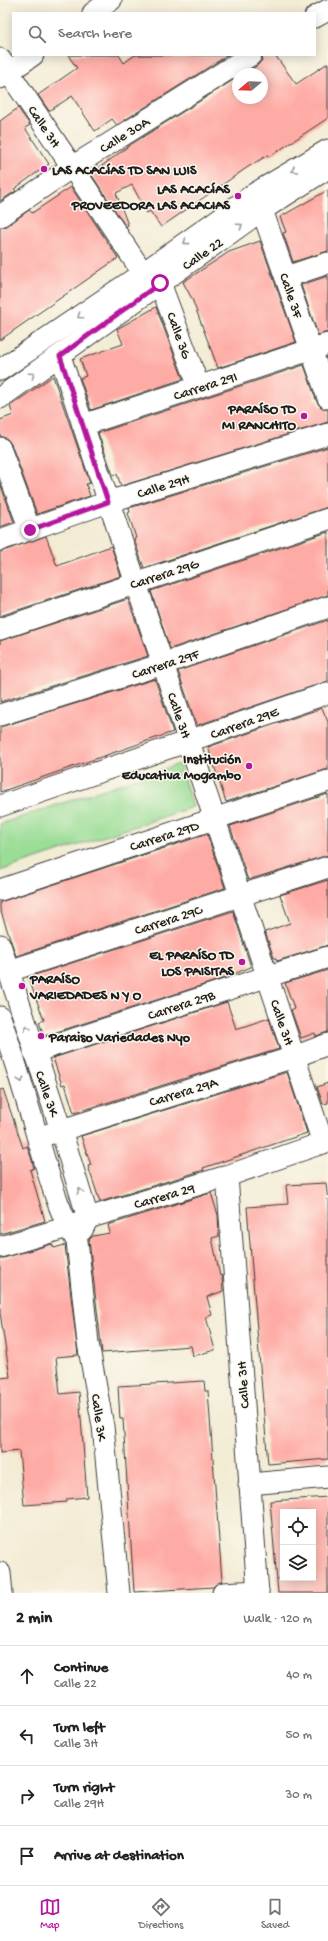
<!DOCTYPE html>
<meta charset="utf-8">
<style>
:root{--surface:#fff;--page:#f2f2f2;--text:#222;--muted:#767676;--line:#e0e0e0;--accent:#b5179e}
body{margin:0;font-family:"Gochi Hand",sans-serif;background:var(--page);color:var(--text)}
.controls{position:absolute;right:12px;bottom:12px;display:grid;overflow:hidden;border-radius:0px;box-shadow:0 2px 10px #0003}
.controls button{width:36px;height:36px;display:grid;place-items:center;padding:0;border:0;border-bottom:1px solid var(--line);background:var(--surface);color:var(--text);font:20px sans-serif}
.compass{position:absolute;left:232px;top:68px;width:36px;height:36px;border-radius:50%;background:var(--surface);box-shadow:0 2px 10px #0003;rotate:251deg}
.stop{position:absolute;width:12px;height:12px;margin:-9px;border:3px solid #b5179e;border-radius:50%;background:#fff}
.stop.end{background:#b5179e;border-color:#fff;box-shadow:0 1px 4px #0008}
.list{margin:0;padding:0;list-style:none}
h2{display:flex;justify-content:space-between;align-items:center;height:52px;margin:0;padding:0 16px;font-size:17px}
h2 small{font-size:13px;font-weight:400;color:var(--muted)}
.list li{display:grid;grid-template-columns:26px 1fr auto;gap:12px;align-items:center;box-sizing:border-box;height:60px;padding:0 16px;border-top:1px solid var(--line)}
.list b{display:block;font-size:15px;white-space:nowrap}
.list p{margin:0;font-size:13px;white-space:nowrap;color:var(--muted)}
.list em{font-size:13px;font-style:normal;color:var(--muted)}
.icon{flex:none;width:22px;height:22px;fill:none;stroke:currentColor;stroke-width:2;stroke-linecap:round;stroke-linejoin:round}
.map{position:relative;flex:none;width:328px;height:1593px;overflow:hidden}
.search{position:absolute;background:var(--surface);box-shadow:0 2px 10px #0003;left:12px;right:12px;top:12px;height:44px;display:flex;align-items:center;gap:10px;box-sizing:border-box;padding:0 14px;border-radius:0px;color:var(--muted);font-size:15px}
.sheet{height:292px;background:var(--surface)}
nav{display:flex;justify-content:space-around;align-items:center;box-sizing:border-box;height:56px;border-top:1px solid var(--line);background:var(--surface);font-size:11px;color:var(--muted)}
nav a{display:grid;justify-items:center;gap:2px}
nav .on{color:var(--accent)}
.map>svg:first-child{display:block}
</style>
<div class="map">
<svg width="328" height="1593" viewBox="0 0 328 1593">
<rect width="100%" height="100%" fill="#fbf7ec"/>
<filter id="ink" filterUnits="userSpaceOnUse"><feTurbulence type="fractalNoise" baseFrequency=".025" numOctaves="2"/><feDisplacementMap in="SourceGraphic" scale="8" xChannelSelector="R" yChannelSelector="G"/><feConvolveMatrix kernelMatrix="1 2 1 2 8 2 1 2 1" color-interpolation-filters="sRGB"/></filter>
<filter id="wash" filterUnits="userSpaceOnUse"><feTurbulence type="fractalNoise" baseFrequency=".012" numOctaves="4" result="noise"/><feDisplacementMap in="SourceGraphic" scale="16" xChannelSelector="R" yChannelSelector="G"/><feGaussianBlur stdDeviation="0.9" result="paint"/><feColorMatrix in="noise" values="0 0 0 0 0 0 0 0 0 0 0 0 0 0 0 0 0 1.4 0 .05"/><feComposite in="paint" operator="in"/></filter>
<g filter="url(#wash)">
<rect width="100%" height="100%" fill="#f3ecd5"/>
<polygon fill="#9add95" stroke="#5b7c58" points="179,764 193,807 0,871 0,824"/>
<g id="blocks">
<g fill="#feaba5" fill-rule="evenodd">
<polygon points="68,55 119,55 124,63 135,55 228,55 117,125 112,119 95,131 72,96 49,111 38,95 77,68"/>
<polygon points="263,55 275,55 296,84 328,63 328,118 269,157 268,155 248,167 161,227 150,211 147,213 132,185 116,193 128,225 126,227 91,174 130,145 238,77 238,98 262,98 262,74 243,74 258,65 262,60"/>
<polygon points="18,108 30,125 25,128 49,164 14,189 16,191 0,201 0,121"/>
<polygon points="71,187 118,258 0,340 0,228 7,226 29,210 32,213"/>
<polygon points="328,190 328,251 293,262 283,233 286,232 280,217"/>
<polygon points="260,241 296,342 218,368 192,299 183,282 229,252"/>
<polygon points="328,276 328,332 318,335 301,285"/>
<polygon points="156,307 183,379 91,410 80,378 86,376 80,359 123,344 117,329"/>
<polygon points="304,365 317,402 321,407 328,410 328,422 121,486 117,474 113,475 98,433"/>
<polygon points="53,376 90,483 86,484 90,496 37,514 11,444 7,439 0,436 0,420 13,415 10,406"/>
<polygon points="328,447 328,507 144,568 134,539 136,538 128,513 130,512 129,508"/>
<polygon points="0,483 14,522 0,527"/>
<polygon points="328,532 328,595 170,649 151,591"/>
<polygon points="46,536 57,566 111,546 121,576 0,616 0,552"/>
<polygon points="128,599 148,656 0,702 0,641"/>
<polygon points="328,620 328,681 198,725 196,724 178,671"/>
<polygon points="155,679 173,732 0,792 0,727"/>
<polygon points="322,708 328,722 328,769 226,802 208,747"/>
<polygon points="328,794 328,855 248,880 230,826"/>
<polygon points="207,834 225,888 16,956 0,909 0,902"/>
<polygon points="328,880 328,945 277,961 276,958 274,958 265,932 290,923 280,895"/>
<polygon points="233,911 251,967 219,980 44,1036 39,1022 44,1020 28,977"/>
<polygon points="328,970 328,1032 316,1036 315,1033 301,1038 291,1010 294,1009 293,1005 285,983"/>
<polygon points="227,1002 236,1029 269,1018 279,1049 74,1113 65,1084 62,1085 53,1058"/>
<polygon points="287,1072 307,1133 203,1168 204,1170 100,1202 88,1166 91,1165 81,1136"/>
<polygon points="328,1083 328,1103 323,1104 317,1087"/>
<polygon points="3,1089 23,1148 27,1146 31,1157 34,1168 30,1170 45,1221 0,1234 0,1090"/>
<polygon points="326,1183 328,1202 328,1459 268,1464 247,1207 288,1204 286,1185"/>
<polygon points="211,1193 218,1215 219,1236 212,1238 220,1276 222,1275 223,1291 207,1297 212,1315 206,1317 215,1350 193,1356 191,1346 102,1353 89,1240 93,1236 110,1233 108,1225"/>
<polygon points="52,1244 54,1248 65,1245 78,1355 56,1357 60,1394 79,1392 87,1497 67,1499 67,1502 24,1505 19,1451 0,1453 0,1378 10,1377 0,1313 0,1259"/>
<polygon points="204,1381 205,1391 208,1391 222,1581 213,1587 134,1592 123,1419 120,1419 118,1386"/>
<path d="M328,1497V1593H278L270,1501ZM283,1512H313V1578H283Z"/>
</g>
</g>
</g>
<g filter="url(#ink)">
<use href="#blocks" fill-opacity="0" stroke="#3c3b38" stroke-width="1"/>
<g fill="none" stroke-linecap="round" stroke-linejoin="round">
<defs>
<g id="minor">
<polyline points="93,13 111,0"/>
<polyline points="315,17 328,10"/>
<polyline points="0,59 143,273"/>
<polyline points="0,78 33,55"/>
<polyline points="256,199 262,210 328,398"/>
<polyline points="0,216 72,167 251,55"/>
<polyline points="286,277 328,263"/>
<polyline points="160,283 199,387"/>
<polyline points="60,356 323,1143"/>
<polyline points="0,370 143,273 254,194 328,150"/>
<polyline points="0,398 262,210 328,168"/>
<polyline points="83,425 328,344"/>
<polyline points="0,448 30,530"/>
<polyline points="0,540 108,502 328,434"/>
<polyline points="0,629 328,519"/>
<polyline points="0,715 163,664 328,607"/>
<polyline points="0,806 328,693"/>
<polyline points="0,890 328,781"/>
<polyline points="0,945 61,1130 88,1218 82,1230"/>
<polyline points="9,971 328,867"/>
<path d="M0,1017C14,1057 26,1098 38,1139C49,1174 57,1211 77,1241L88,1343L103,1426L119,1593"/>
<polyline points="34,1052 328,957"/>
<polyline points="49,1134 294,1057 328,1044"/>
<polyline points="227,1176 258,1593"/>
<polyline points="0,1247 68,1227 88,1218 227,1176 328,1141"/>
<polyline points="249,1484 328,1477"/>
<polyline points="0,1573 2,1593"/>
<polyline points="223,1593 258,1591"/>
</g>
</defs>
<use href="#minor" stroke="#3c3b38" stroke-width="23"/>
<use href="#minor" stroke="#fff" stroke-width="21"/>
</g>
<defs><path id="oneway-chevron" d="M-2-3.5L2.5 0L-2 3.5" fill="none" stroke-width="1.6" stroke-linecap="round" stroke-linejoin="round"/></defs>
<g stroke="#999">
<use href="#oneway-chevron" transform="translate(294 170) rotate(150)"/>
<use href="#oneway-chevron" transform="translate(240 226) rotate(-35)"/>
<use href="#oneway-chevron" transform="translate(186 242) rotate(144)"/>
<use href="#oneway-chevron" transform="translate(80 316) rotate(145)"/>
<use href="#oneway-chevron" transform="translate(32 375) rotate(-35)"/>
<use href="#oneway-chevron" transform="translate(27 1028) rotate(-107)"/>
<use href="#oneway-chevron" transform="translate(21 1080) rotate(73)"/>
<use href="#oneway-chevron" transform="translate(80 1191) rotate(-107)"/>
</g>
</g>
<g fill="none" stroke-linecap="round" stroke-linejoin="round" filter="url(#ink)">
<polyline stroke="#b5179e" stroke-width="5" points="30,530 108,502 60,356 160,283"/>
</g>
<g fill="#b5179e" stroke="#fbf7ec" stroke-width="1.5">
<circle cx="44" cy="169" r="4"/>
<circle cx="238" cy="196" r="4"/>
<circle cx="304" cy="416" r="4"/>
<circle cx="249" cy="766" r="4"/>
<circle cx="242" cy="962" r="4"/>
<circle cx="22" cy="986" r="4"/>
<circle cx="41" cy="1036" r="4"/>
</g>
<g text-anchor="middle" stroke-width="3" stroke-linejoin="round" paint-order="stroke">
<g font-size="14" fill="#1c1c1c" stroke="#fbf7ec">
<text transform="translate(45 126) rotate(56)" y="5">Calle 3H</text>
<text transform="translate(124 134) rotate(-32)" y="5">Calle 30A</text>
<text transform="translate(202 253) rotate(-35)" y="5">Calle 22</text>
<text transform="translate(292 295) rotate(71)" y="5">Calle 3F</text>
<text transform="translate(180 335) rotate(70)" y="5">Calle 3G</text>
<text transform="translate(205 385) rotate(-18)" y="5">Carrera 29I</text>
<text transform="translate(163 485) rotate(-17)" y="5">Calle 29H</text>
<text transform="translate(164 573) rotate(-18)" y="5">Carrera 29G</text>
<text transform="translate(165 663) rotate(-18)" y="5">Carrera 29F</text>
<text transform="translate(180 715) rotate(71)" y="5">Calle 3H</text>
<text transform="translate(244 722) rotate(-20)" y="5">Carrera 29E</text>
<text transform="translate(164 835) rotate(-18)" y="5">Carrera 29D</text>
<text transform="translate(168 919) rotate(-18)" y="5">Carrera 29C</text>
<text transform="translate(181 1004) rotate(-18)" y="5">Carrera 29B</text>
<text transform="translate(283 1022) rotate(71)" y="5">Calle 3H</text>
<text transform="translate(183 1091) rotate(-17)" y="5">Carrera 29A</text>
<text transform="translate(48 1093) rotate(71)" y="5">Calle 3K</text>
<text transform="translate(164 1195) rotate(-16)" y="5">Carrera 29</text>
<text transform="translate(242 1385) rotate(-94)" y="5">Calle 3H</text>
<text transform="translate(100 1417) rotate(82)" y="5">Calle 3K</text>
</g>
<g font-size="14" font-weight="bold" fill="#1c1c1c" stroke="#fbf7ec" text-anchor="end">
<text x="52" y="174" text-anchor="start">LAS ACACÍAS TD SAN LUIS</text>
<text x="230" y="193">LAS ACACÍAS<tspan x="230" dy="16">PROVEEDORA LAS ACACIAS</tspan></text>
<text x="296" y="413">PARAÍSO TD<tspan x="296" dy="16">MI RANCHITO</tspan></text>
<text x="241" y="763">Institución<tspan x="241" dy="16">Educativa Mogambo</tspan></text>
<text x="234" y="959">EL PARAÍSO TD<tspan x="234" dy="16">LOS PAISITAS</tspan></text>
<text x="30" y="983" text-anchor="start">PARAÍSO<tspan x="30" dy="16">VARIEDADES N Y O</tspan></text>
<text x="49" y="1041" text-anchor="start">Paraiso Variedades Nyo</text>
</g>
</g>
</svg>
<div class="controls">
<button><svg class="icon" aria-label="locate" viewBox="0 0 24 24"><circle cx="12" cy="12" r="6"/><path d="M12 2v4M12 18v4M2 12h4M18 12h4"/></svg></button>
<button><svg class="icon" aria-label="layers" viewBox="0 0 24 24"><path d="M12 4l9 5-9 5-9-5zM3 14l9 5 9-5"/></svg></button>
</div>
<svg class="compass" viewBox="-18 -18 36 36"><path d="M0-13l5 13h-10z" fill="#e53935"/><path d="M0 13l5-13h-10z" fill="#767676"/></svg>
<div class="stop" style="left:160px;top:283px"></div>
<div class="stop end" style="left:30px;top:530px"></div>
<div class="search"><svg class="icon" aria-label="search" viewBox="0 0 24 24"><circle cx="10" cy="10" r="6"/><path d="M15 15l6 6"/></svg>Search here</div>
</div>
<section class="sheet">
<h2>2 min<small>Walk · 120 m</small></h2>
<ul class="list">
<li><svg class="icon" aria-label="ahead" viewBox="0 0 24 24"><path d="M12 20V5M6 11l6-6 6 6"/></svg><div><b>Continue</b><p>Calle 22</p></div><em>40 m</em></li>
<li><svg class="icon" aria-label="left" viewBox="0 0 24 24"><path d="M17 20v-9H6M10 6l-5 5 5 5"/></svg><div><b>Turn left</b><p>Calle 3H</p></div><em>50 m</em></li>
<li><svg class="icon" aria-label="right" viewBox="0 0 24 24"><path d="M7 20v-9h11M14 6l5 5-5 5"/></svg><div><b>Turn right</b><p>Calle 29H</p></div><em>30 m</em></li>
<li><svg class="icon" aria-label="arrive" viewBox="0 0 24 24"><path d="M6 21V4h12l-3 4 3 4H6"/></svg><div><b>Arrive at destination</b></div></li>
</ul>
</section>
<nav>
<a class="on"><svg class="icon" aria-label="map" viewBox="0 0 24 24"><path d="M3 6l6-2 6 2 6-2v14l-6 2-6-2-6 2zM9 4v14M15 6v14"/></svg>Map</a>
<a><svg class="icon" aria-label="directions" viewBox="0 0 24 24"><path d="M12 3l9 9-9 9-9-9zM9 14v-3h6M13 9l2 2-2 2"/></svg>Directions</a>
<a><svg class="icon" aria-label="saved" viewBox="0 0 24 24"><path d="M7 4h10v16l-5-4-5 4z"/></svg>Saved</a>
</nav>
